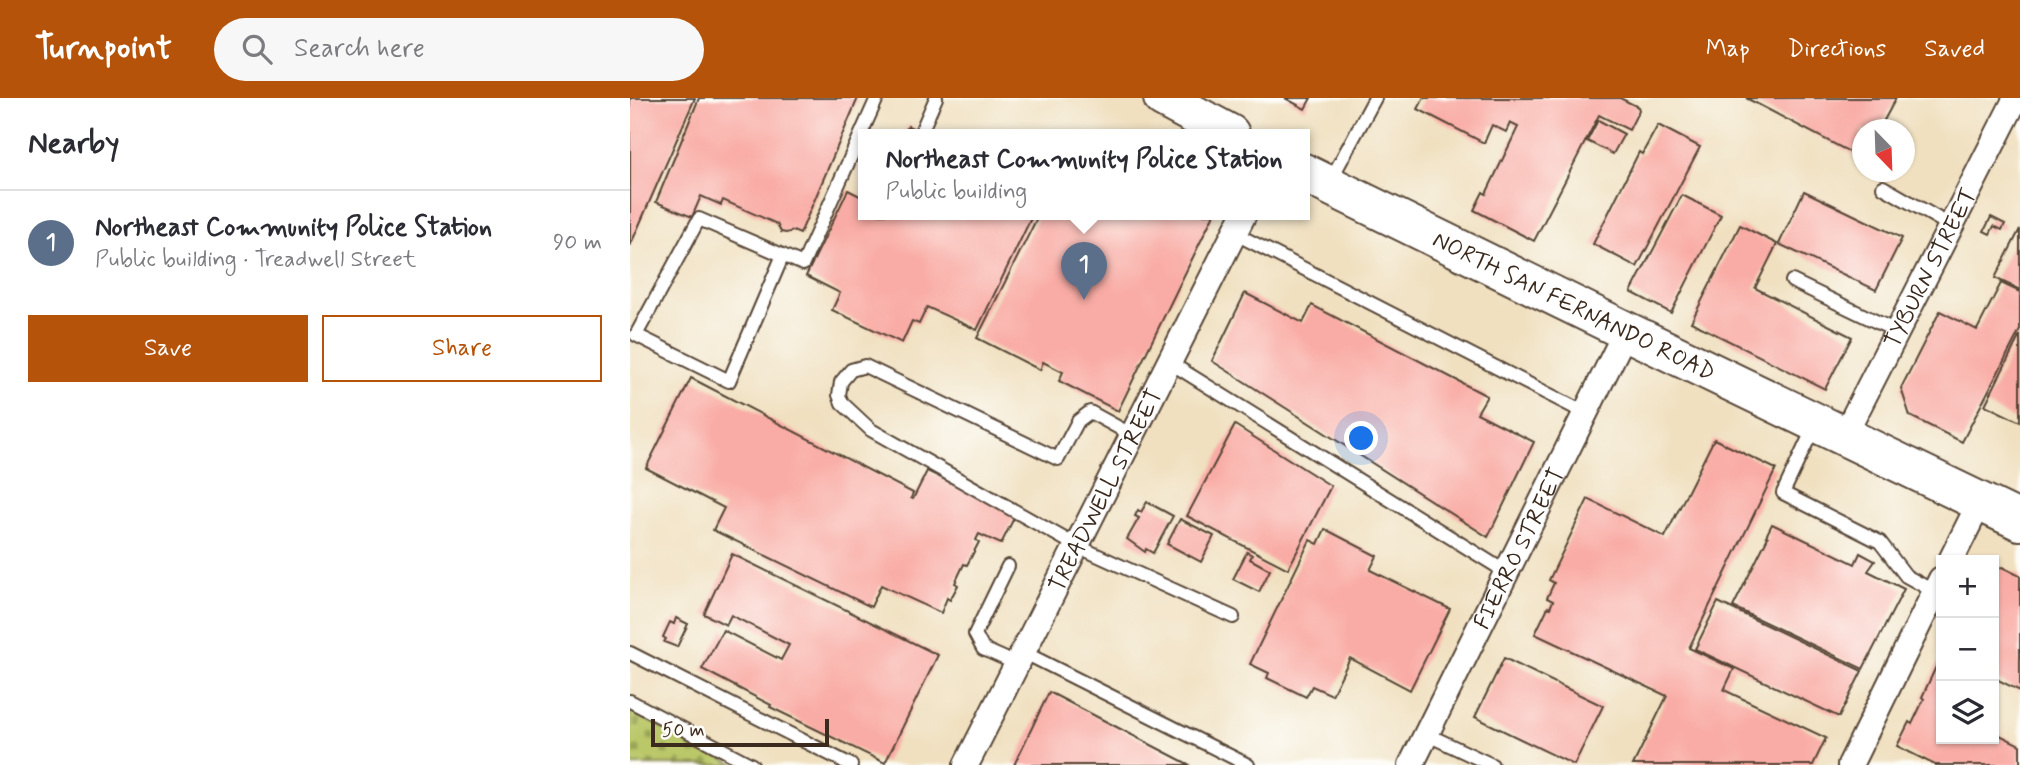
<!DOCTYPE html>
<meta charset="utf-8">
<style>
:root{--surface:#fff;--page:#f7f7f7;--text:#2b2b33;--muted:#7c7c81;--line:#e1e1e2;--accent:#b45309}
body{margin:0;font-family:Mynerve,sans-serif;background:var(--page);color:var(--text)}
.controls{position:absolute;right:21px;bottom:21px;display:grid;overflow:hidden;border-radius:0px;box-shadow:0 2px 5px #0004}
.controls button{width:63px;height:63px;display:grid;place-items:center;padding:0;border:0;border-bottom:2px solid var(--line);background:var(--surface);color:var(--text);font:35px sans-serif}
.compass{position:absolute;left:1222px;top:21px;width:63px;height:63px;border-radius:50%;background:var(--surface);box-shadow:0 2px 5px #0004;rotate:157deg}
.scale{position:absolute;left:21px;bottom:18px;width:178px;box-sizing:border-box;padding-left:7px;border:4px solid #3b2a1e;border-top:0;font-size:19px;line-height:24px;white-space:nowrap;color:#3b2a1e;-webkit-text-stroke:5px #fdfcf7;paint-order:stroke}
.you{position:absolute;left:732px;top:341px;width:24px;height:24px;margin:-18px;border:5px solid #fff;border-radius:50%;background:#1a73e8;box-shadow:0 0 0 10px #1a73e833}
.badge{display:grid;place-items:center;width:46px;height:46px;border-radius:50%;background:var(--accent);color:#fff;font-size:23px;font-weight:700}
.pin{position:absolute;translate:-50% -58px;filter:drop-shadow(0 2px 4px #0008)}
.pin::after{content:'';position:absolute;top:37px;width:24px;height:21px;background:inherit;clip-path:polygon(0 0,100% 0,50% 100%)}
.popup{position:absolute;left:228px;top:31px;width:452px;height:91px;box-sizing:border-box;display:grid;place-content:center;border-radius:0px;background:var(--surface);filter:drop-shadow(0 2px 5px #0005);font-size:23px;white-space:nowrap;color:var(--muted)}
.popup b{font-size:26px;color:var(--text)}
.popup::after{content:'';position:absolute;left:50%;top:100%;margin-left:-14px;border:14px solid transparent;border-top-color:var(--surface)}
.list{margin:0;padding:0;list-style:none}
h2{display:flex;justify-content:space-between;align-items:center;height:91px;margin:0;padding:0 28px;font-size:30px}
h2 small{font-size:23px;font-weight:400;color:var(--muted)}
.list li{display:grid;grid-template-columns:46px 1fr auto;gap:21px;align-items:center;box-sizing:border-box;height:105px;padding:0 28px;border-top:2px solid var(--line)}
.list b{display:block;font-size:26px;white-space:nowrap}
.list p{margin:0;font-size:23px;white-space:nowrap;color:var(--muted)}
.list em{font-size:23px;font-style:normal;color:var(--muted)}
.actions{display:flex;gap:14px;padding:21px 28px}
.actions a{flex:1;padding:16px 0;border:2px solid var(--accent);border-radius:0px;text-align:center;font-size:24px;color:var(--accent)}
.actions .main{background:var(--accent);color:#fff}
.icon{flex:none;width:38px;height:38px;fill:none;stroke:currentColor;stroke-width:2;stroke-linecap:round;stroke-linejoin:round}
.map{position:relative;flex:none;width:1390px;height:667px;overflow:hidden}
header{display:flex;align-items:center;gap:42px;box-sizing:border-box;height:98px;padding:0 35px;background:var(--accent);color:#fff}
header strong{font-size:33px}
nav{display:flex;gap:38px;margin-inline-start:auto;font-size:24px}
.search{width:490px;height:63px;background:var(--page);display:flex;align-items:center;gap:18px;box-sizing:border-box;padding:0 24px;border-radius:38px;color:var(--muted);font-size:26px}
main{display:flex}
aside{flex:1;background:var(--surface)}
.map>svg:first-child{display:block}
</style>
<header>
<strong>Turnpoint</strong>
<div class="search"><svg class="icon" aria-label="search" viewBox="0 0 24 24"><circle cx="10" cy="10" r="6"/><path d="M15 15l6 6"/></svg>Search here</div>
<nav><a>Map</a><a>Directions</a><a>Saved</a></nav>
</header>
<main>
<aside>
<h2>Nearby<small></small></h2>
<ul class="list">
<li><span class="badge" style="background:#5c6f8a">1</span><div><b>Northeast Community Police Station</b><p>Public building · Treadwell Street</p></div><em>90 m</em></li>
</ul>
<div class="actions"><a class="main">Save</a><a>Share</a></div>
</aside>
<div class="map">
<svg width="1390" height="667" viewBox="0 0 1390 667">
<defs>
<pattern id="cemetery-stones" width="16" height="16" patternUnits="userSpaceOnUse" patternTransform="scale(1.75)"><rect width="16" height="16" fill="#bbc869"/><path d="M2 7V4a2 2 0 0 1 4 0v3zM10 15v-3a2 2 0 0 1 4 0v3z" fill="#99a356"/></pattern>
</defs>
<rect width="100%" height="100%" fill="#fdfcf7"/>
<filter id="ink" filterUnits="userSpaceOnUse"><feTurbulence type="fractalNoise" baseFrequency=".0143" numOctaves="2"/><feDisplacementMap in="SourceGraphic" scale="14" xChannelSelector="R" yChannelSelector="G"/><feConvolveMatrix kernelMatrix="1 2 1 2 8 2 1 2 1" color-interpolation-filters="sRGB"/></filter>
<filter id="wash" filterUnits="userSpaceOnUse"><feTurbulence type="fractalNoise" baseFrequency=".00686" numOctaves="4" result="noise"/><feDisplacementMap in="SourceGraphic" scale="28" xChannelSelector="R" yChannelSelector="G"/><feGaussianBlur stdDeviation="1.57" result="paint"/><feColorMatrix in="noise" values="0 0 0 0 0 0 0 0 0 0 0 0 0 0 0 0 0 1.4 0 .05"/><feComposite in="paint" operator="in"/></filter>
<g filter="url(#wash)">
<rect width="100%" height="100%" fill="#f0e0c0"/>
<polygon fill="url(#cemetery-stones)" stroke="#7b7944" stroke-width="2" points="0,613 106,667 0,667"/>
<g id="blocks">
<g fill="#f9aca5">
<polygon points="0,0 65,0 0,148"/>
<polygon points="69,0 228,0 170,136 163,133 156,135 151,134 147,126 93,102 91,107 71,98 62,119 26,104"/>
<polygon points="655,0 681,0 675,11"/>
<polygon points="794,0 990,0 1008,9 1009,12 999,32 969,17 904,143 844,112 853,94 856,96 888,29 880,25 876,34 862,27 854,45 788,11"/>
<polygon points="1116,0 1266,0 1251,28 1246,26 1244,32 1232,32 1231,60"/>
<polygon points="968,22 994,36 983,56 957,43"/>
<polygon points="1028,27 1070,49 1007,169 963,146 1009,54 1012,56"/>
<polygon points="278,28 295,36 274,36"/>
<polygon points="218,92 234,100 234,116 403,116 347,232 297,209 289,226 282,223 272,245 202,212 210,195 176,178"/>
<polygon points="1174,93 1272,140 1246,192 1149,146"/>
<polygon points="1052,97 1091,117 1041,215 1001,194"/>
<polygon points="409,116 584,116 488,313 429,283 433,274 413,264 410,272 347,240"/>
<polygon points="1361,119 1375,126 1372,132 1364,128 1360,136 1354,133"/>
<polygon points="1110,127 1147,146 1125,190 1222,239 1195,291 1061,224"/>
<polygon points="1390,131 1390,192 1365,180"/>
<polygon points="1371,185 1390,194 1390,232 1332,344 1280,318 1271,290 1310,213 1347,232"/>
<polygon points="615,195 673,225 682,207 857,298 847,315 904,344 858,439 582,263"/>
<polygon points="1390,237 1390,324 1355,307"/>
<polygon points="61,280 283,395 281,400 283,401 297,373 386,416 371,446 349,436 346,442 349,444 337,467 334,466 325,485 328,487 320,502 317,500 311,515 251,487 241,509 83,432 94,410 16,370"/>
<polygon points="605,327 701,388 658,471 557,418"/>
<polygon points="1084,341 1146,371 1059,550 1104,571 1094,592 1196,640 1183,667 1003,667 1037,598 905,536 918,509 920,510 923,503 917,500 924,485 919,482 958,401 1035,439"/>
<polygon points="517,404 543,418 523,455 516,451 515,454 497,441 509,420 505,418 508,412 511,414"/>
<polygon points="550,421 584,438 571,464 537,446"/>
<polygon points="1142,426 1225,466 1230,455 1245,463 1238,473 1274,491 1233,571 1103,509 1138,439 1136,438"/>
<polygon points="695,431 747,458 740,472 820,511 780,592 720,560 702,597 682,588 676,599 637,580 639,575 620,566 680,442 688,446"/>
<polygon points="617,454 622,457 620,461 640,472 629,494 603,481"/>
<polygon points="102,456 308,557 255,665 140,609 141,607 72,571 93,532 151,562 159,547 101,517 96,527 74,516"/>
<polygon points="1372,469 1390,478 1390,593 1364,580 1364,472"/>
<polygon points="1088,504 1232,573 1209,619 1065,551"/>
<polygon points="46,520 58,526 47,549 34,544 36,541 33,539 40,524 44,526"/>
<polygon points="1311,558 1311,641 1364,641 1364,634 1390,647 1390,667 1305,667 1267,648 1279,624 1282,626 1294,601 1292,599"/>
<polygon points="874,560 973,608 944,667 845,619"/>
<polygon points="419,594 560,667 384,667"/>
</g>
</g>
</g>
<g filter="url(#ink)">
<use href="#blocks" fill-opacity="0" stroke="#564536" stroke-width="2"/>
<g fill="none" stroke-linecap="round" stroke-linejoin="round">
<defs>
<g id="lane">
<polyline points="291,34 306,0"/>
<polyline points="700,83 745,0"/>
<polyline points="1253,89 1321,128"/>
<polyline points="604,135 955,315"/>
<polyline points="153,157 99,283 6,237 69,121 173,166 247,0"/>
<polyline points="1162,183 1268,234"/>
<polyline points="539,264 876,474"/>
<polyline points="1184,329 1153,395 1250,444 1276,478 1305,494"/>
<polyline points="502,337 460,314 448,323 428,361 235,268 221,272 211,284 209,297 212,305 241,332 447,448 603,519"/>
<polyline points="378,468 345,536 353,551 387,566"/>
<polyline points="393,554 618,667"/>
<polyline points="0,555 221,667"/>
<polyline points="0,603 122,667"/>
<polyline points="796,636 862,667"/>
</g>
<g id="street">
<path id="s1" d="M1214,338L1386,0"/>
<polyline points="1321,462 1350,404"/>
<path id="s2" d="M336,667L614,116"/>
<path id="s3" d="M781,667L996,233"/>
<polyline points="1220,667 1311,481"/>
</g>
<g id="primary">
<polyline points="533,0 600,36"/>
<path id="s4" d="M674,75L996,233L1390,423"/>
</g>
</defs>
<use href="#lane" stroke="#564536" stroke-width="16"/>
<use href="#street" stroke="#564536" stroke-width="28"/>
<use href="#primary" stroke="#564536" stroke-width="42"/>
<use href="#lane" stroke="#fff" stroke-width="12"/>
<use href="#street" stroke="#fff" stroke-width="24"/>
<use href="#primary" stroke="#fff" stroke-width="38"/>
</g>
</g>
<g text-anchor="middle" stroke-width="5" stroke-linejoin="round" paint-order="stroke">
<g font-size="23" fill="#3b2a1e" stroke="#fdfcf7">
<text dy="8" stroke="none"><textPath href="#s1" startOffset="189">TYBURN STREET</textPath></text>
<text dy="8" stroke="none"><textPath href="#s4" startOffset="301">NORTH SAN FERNANDO ROAD</textPath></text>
<text dy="8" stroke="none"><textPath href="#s2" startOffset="308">TREADWELL STREET</textPath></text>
<text dy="8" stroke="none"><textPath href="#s3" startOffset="242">FIERRO STREET</textPath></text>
</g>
</g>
</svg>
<div class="controls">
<button>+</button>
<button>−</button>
<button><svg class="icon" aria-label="layers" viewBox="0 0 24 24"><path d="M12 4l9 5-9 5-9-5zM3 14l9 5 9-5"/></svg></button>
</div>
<svg class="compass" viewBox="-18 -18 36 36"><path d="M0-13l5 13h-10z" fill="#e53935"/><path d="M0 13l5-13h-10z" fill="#7c7c81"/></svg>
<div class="scale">50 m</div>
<div class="you"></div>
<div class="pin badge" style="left:454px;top:202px;background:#5c6f8a">1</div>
<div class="popup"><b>Northeast Community Police Station</b>Public building</div>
</div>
</main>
